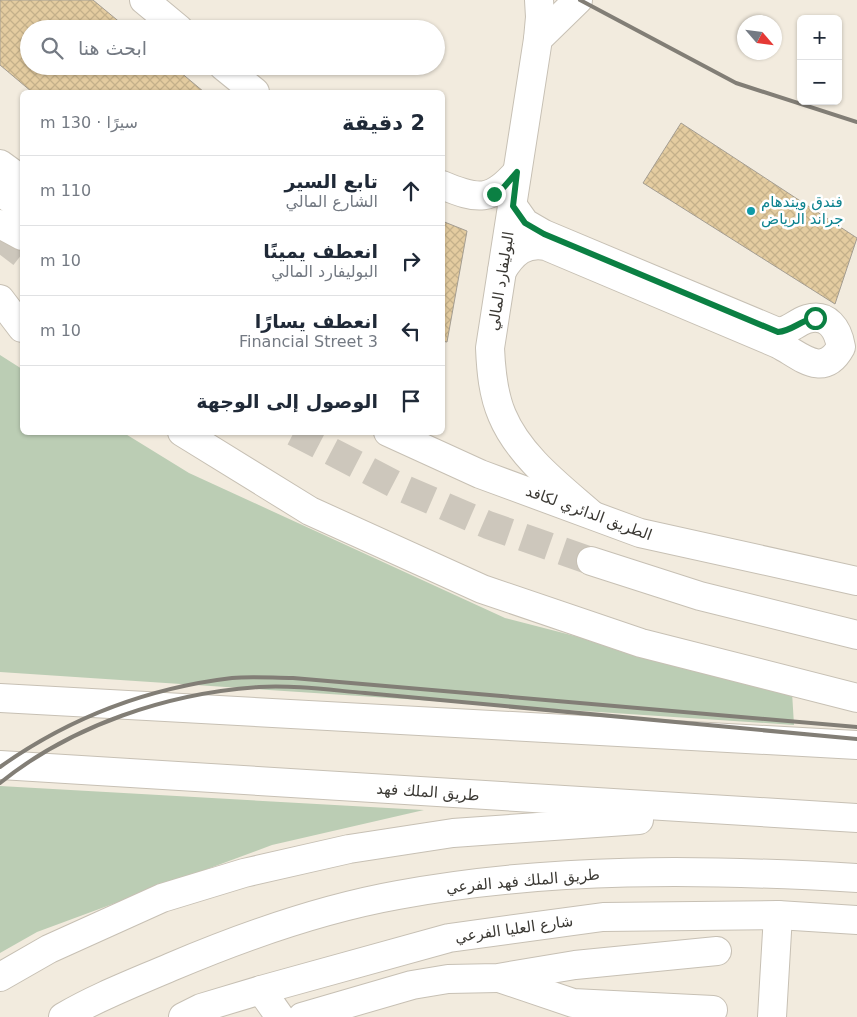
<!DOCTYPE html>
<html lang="ar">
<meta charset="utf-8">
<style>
:root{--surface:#fff;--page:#f2f2f3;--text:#1f2937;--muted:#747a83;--line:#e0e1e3}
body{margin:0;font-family:"DejaVu Sans","Noto Sans Arabic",sans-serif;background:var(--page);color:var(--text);direction:rtl}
.controls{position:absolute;right:15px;top:15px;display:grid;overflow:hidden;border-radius:8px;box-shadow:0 1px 4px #0004}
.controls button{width:45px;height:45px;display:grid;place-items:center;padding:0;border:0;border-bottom:1px solid var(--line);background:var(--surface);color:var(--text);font:25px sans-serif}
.compass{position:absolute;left:737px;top:15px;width:45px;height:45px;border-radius:50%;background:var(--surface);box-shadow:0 1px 4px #0004;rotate:118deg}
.stop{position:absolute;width:15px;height:15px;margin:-11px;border:4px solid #0b8043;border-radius:50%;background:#fff}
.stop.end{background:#0b8043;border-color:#fff;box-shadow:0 1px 5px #0008}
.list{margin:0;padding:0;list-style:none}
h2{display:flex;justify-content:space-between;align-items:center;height:65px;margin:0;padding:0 20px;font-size:21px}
h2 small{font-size:16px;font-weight:400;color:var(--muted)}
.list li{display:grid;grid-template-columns:32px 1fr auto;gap:15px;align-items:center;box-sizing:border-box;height:70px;padding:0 20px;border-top:1px solid var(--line)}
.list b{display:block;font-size:19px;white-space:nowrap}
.list p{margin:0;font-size:16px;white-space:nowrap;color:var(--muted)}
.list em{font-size:16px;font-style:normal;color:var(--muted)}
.icon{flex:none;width:28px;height:28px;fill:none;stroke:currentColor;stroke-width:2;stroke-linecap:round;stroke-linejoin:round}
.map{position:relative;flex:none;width:857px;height:1017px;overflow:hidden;direction:ltr}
.search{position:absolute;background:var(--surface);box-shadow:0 1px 4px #0004;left:20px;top:20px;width:425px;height:55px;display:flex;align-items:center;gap:12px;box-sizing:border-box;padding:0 18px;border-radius:28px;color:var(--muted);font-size:19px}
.panel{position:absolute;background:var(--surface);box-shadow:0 1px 4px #0004;left:20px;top:90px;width:425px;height:345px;border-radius:8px;direction:rtl}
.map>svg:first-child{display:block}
</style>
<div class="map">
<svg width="857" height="1017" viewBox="0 0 857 1017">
<defs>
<pattern id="building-cross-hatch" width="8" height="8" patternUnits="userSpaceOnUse" patternTransform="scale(1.25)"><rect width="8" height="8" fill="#e4cca0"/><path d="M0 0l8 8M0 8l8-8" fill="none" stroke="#c4b08a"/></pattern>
</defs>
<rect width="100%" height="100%" fill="#f2ebde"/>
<g fill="#bbcdb4">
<polygon points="0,355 22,369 22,432 124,433 189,473 505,618 792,692 794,725 0,672"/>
<polygon points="0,786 424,810 272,845 37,932 0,953"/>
</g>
<g fill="url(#building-cross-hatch)" stroke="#a49d91">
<polygon points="0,0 93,0 128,29 29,29 29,66 173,66 204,92 32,92 0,65"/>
<polygon points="681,123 857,238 835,304 643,183"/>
<polygon points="442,221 467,231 447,342 442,341"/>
</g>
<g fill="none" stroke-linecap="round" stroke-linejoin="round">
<g stroke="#cdc7bc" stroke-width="28" stroke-dasharray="28 14" stroke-linecap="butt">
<polyline points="0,237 22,254"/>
<polyline points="294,432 400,487 488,525 591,561"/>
</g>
<defs>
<g id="minor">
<polyline points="144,0 179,29"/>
<path d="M578,0L538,39L490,348C491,371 493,394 502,415C519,456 559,486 591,514"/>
<polyline points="538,39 540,17 539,0"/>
<polyline points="223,66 255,92"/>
<polyline points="0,164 22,180"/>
<path d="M442,185C478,200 491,202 517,172"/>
<path d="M502,271C513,253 525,242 546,246L778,344C800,355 823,380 841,347C838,329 828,313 807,319C795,323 790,331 778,332L544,234L525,223L513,206"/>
<polyline points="502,979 573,1003 713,1010"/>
<polyline points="261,990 280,1017"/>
<path d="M63,1017C97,997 134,983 171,967C244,936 320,909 398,895C549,867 704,869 857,878"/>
<polyline points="183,1017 201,1008 261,990 449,938 603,917 778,915 857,920"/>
<polyline points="302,1017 412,985 448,979 498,978 575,965 717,951"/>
<polyline points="772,1017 778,915"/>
</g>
<g id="major">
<polyline points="0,191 22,208"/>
<polyline points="0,224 22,236"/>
<polyline points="388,432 480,474 640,533 857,581"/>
<polyline points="591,561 700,596 857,635"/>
</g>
<g id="highway">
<polyline points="0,299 22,328"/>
<polyline points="182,432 310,511 482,589 641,643 857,698"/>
<polyline points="0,698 857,745"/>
<polyline points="0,765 857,818"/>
<polyline points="0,977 49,949 162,898 244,873 349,849 453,833 639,820"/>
</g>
</defs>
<use href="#minor" stroke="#c7c0b4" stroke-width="30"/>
<use href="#major" stroke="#c7c0b4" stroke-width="30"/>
<use href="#highway" stroke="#c7c0b4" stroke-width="30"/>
<use href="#minor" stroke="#fff" stroke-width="28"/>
<use href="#major" stroke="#fff" stroke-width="28"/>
<use href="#highway" stroke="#fff" stroke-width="28"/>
<g stroke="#827e76" stroke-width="4">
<polyline points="580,0 736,83 857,122"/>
<path d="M0,767C69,718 148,688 232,678C252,676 273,678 293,678L857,727"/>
<path d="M0,783C72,725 168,693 259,687C294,685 330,690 365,693L857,739"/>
</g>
</g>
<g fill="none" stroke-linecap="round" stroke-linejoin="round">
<path stroke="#0b8043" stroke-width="6" d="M494,194L504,187L517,172L513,206L525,223L544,234L778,332C792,331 801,320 815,318"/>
</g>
<circle fill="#0f9aa8" stroke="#fff" stroke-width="2" cx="751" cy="211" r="5"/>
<g text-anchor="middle" stroke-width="5" stroke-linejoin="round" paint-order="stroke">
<g font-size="15" fill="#0d838f" stroke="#fff" text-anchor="start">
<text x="761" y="207">فندق ويندهام<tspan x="761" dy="17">جراند الرياض</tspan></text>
</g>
<g font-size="15" fill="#3b3934" stroke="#fff">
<text transform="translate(501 281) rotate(-81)" y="5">البوليفارد المالي</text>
<text transform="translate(589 513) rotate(20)" y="5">الطريق الدائري لكافد</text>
<text transform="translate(428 792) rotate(4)" y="5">طريق الملك فهد</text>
<text transform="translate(523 881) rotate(-5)" y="5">طريق الملك فهد الفرعي</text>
<text transform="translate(514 929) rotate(-8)" y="5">شارع العليا الفرعي</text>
</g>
</g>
</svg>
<div class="controls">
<button>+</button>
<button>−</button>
</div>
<svg class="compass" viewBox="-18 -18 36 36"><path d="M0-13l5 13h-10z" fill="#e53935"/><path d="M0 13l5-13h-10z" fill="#747a83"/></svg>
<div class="stop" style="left:815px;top:318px"></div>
<div class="stop end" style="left:494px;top:194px"></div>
<div class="search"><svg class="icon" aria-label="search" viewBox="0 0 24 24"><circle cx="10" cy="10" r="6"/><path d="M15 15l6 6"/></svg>ابحث هنا</div>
<section class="panel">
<h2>2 دقيقة<small>سيرًا · 130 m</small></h2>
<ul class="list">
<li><svg class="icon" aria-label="ahead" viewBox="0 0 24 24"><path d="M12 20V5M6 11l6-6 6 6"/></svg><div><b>تابع السير</b><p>الشارع المالي</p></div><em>110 m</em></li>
<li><svg class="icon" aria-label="right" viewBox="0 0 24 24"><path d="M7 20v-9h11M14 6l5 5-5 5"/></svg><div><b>انعطف يمينًا</b><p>البوليفارد المالي</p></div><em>10 m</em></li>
<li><svg class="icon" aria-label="left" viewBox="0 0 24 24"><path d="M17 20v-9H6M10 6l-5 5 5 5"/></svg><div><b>انعطف يسارًا</b><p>Financial Street 3</p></div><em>10 m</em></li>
<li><svg class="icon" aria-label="arrive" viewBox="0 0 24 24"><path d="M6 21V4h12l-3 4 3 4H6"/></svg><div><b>الوصول إلى الوجهة</b></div></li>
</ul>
</section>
</div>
